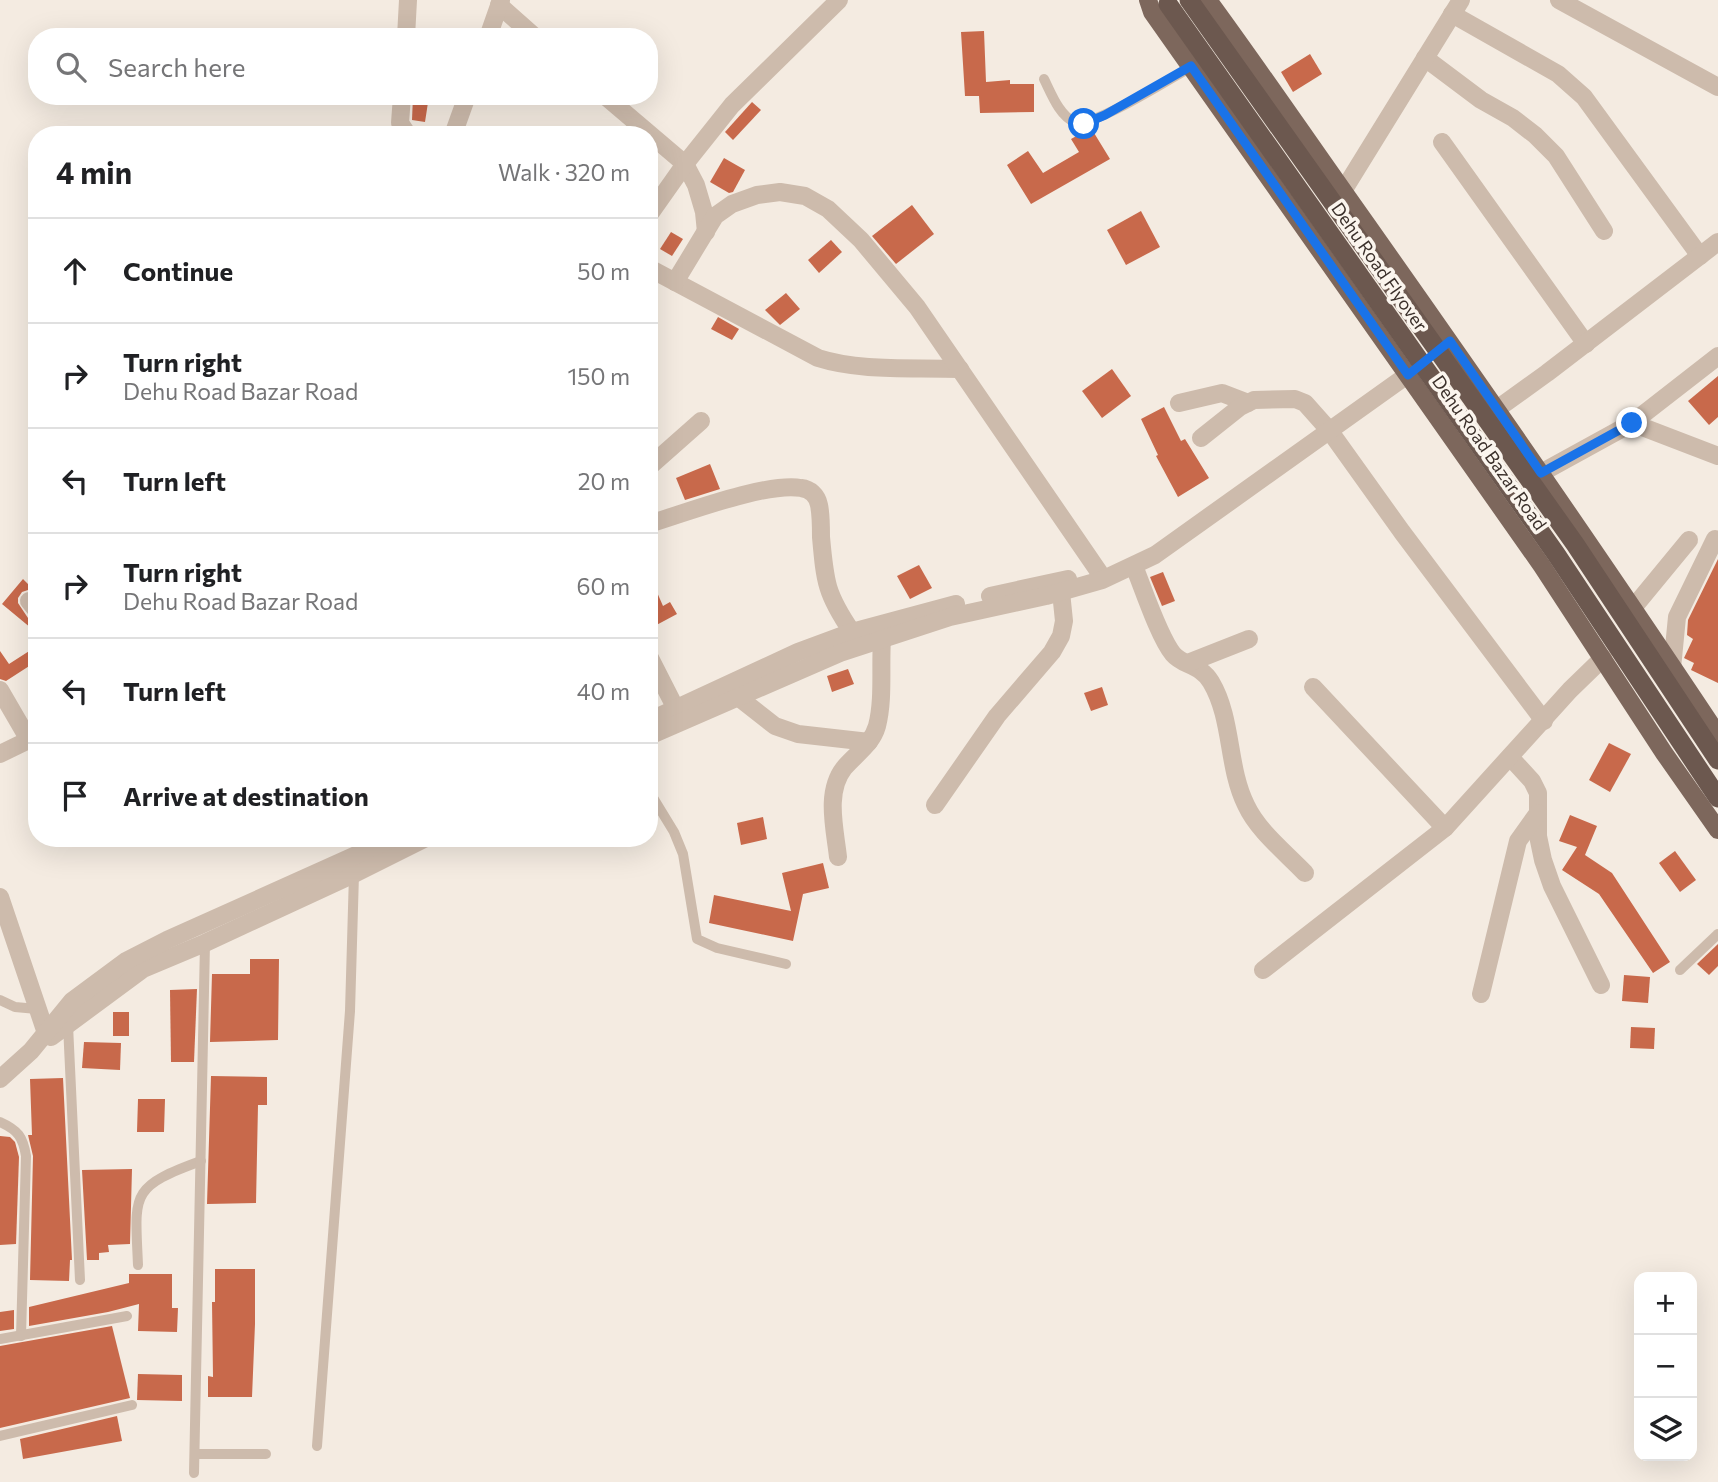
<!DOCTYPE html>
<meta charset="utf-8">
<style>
:root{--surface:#fff;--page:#f6f6f6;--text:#202124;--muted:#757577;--line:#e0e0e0}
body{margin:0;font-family:Commissioner,sans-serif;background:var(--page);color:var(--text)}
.controls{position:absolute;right:21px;bottom:21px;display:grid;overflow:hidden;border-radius:14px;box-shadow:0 7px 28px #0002}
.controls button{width:63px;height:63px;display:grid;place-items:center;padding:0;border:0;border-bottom:2px solid var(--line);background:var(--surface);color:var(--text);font:35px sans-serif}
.stop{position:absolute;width:21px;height:21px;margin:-16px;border:5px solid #1a73e8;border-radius:50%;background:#fff}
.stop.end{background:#1a73e8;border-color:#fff;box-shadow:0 2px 7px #0008}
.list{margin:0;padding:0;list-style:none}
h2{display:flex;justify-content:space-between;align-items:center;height:91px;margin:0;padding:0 28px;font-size:30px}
h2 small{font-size:23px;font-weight:400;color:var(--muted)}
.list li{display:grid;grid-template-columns:46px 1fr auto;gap:21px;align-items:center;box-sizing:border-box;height:105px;padding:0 28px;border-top:2px solid var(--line)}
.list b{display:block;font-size:26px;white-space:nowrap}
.list p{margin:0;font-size:23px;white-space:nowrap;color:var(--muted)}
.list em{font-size:23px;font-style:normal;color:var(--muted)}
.icon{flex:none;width:38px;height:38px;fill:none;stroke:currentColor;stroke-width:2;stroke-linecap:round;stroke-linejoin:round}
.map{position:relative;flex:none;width:1718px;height:1482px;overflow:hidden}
.search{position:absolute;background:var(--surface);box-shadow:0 7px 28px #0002;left:28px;top:28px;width:630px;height:77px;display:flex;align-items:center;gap:18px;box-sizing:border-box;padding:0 24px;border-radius:28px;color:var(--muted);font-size:26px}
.panel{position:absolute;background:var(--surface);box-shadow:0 7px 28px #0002;left:28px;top:126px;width:630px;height:721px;border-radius:28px}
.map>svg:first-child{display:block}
</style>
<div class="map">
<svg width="1718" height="1482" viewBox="0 0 1718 1482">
<rect width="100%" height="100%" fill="#f4ebe1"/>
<g fill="#c8694b">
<polygon points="984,31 986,82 1010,80 1010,84 1034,84 1034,112 980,113 979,96 965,96 961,32"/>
<polygon points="1310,54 1322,74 1293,92 1281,72"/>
<polygon points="413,96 429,96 425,122 412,120"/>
<polygon points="752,102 761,110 733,140 725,132"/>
<polygon points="1091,128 1110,159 1031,204 1007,165 1028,151 1043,173 1079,152 1071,139"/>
<polygon points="724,158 745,170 733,192 729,193 710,182"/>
<polygon points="912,205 934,234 896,264 872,236"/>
<polygon points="1141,211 1160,247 1126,265 1107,230"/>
<polygon points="671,232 683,239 672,256 660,249"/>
<polygon points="831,240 842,252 819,273 808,260"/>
<polygon points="786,293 800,309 780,325 765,310"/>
<polygon points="718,317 739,329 732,340 711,329"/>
<polygon points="1112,369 1131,396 1102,418 1082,391"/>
<polygon points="1718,376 1718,417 1709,425 1688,401"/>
<polygon points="1164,407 1181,441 1185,439 1209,478 1178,497 1156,456 1158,455 1141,419"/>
<polygon points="710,464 720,489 685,500 676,478"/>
<polygon points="1718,559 1718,683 1691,670 1694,663 1684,658 1693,639 1687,635 1688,620"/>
<polygon points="919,565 932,588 910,599 897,576"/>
<polygon points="1163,572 1175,601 1162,606 1150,577"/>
<polygon points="649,574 663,606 670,602 677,614 649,629"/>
<polygon points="23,579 37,593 28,590 22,592 18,598 18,603 28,618 37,622 37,633 2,604"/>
<polygon points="37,646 37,661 6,681 0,679 0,651 9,664"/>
<polygon points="848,669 854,684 832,692 827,676"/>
<polygon points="1102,687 1108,705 1091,711 1084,693"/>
<polygon points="1609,743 1631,754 1610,792 1589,780"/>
<polygon points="1570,815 1597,826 1585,855 1612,873 1670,962 1653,973 1599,894 1562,870 1577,847 1559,841"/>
<polygon points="763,817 767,839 741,845 737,823"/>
<polygon points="1675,851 1696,880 1680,892 1659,863"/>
<polygon points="823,863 829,888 803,894 793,941 709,923 714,895 791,911 782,873"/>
<polygon points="1718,944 1718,966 1709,975 1697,964"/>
<polygon points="250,959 279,959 278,1040 210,1042 212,974 250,974"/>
<polygon points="1624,975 1650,977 1648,1003 1622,1001"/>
<polygon points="197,989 194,1062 171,1062 170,990"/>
<rect x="113" y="1012" width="16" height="24"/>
<polygon points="1631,1027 1655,1028 1654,1049 1630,1048"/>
<polygon points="84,1042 121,1043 120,1070 82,1068"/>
<polygon points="211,1076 267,1077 267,1105 258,1105 256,1203 207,1204"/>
<polygon points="63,1078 72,1260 70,1260 69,1281 30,1280 33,1156 28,1135 32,1135 30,1079"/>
<polygon points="138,1099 165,1099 164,1132 137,1132"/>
<polygon points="0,1136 10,1137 15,1142 19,1157 16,1244 0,1245"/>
<polygon points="132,1169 130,1244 108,1245 109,1252 99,1253 99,1260 87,1260 82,1170"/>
<polygon points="215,1269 255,1269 255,1324 252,1397 208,1397 208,1376 213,1377 212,1302 215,1302"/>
<polygon points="129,1274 172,1274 172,1308 178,1308 177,1332 138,1331 139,1304 108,1312 29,1326 29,1307 129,1283"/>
<polygon points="14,1310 14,1329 0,1331 0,1312"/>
<polygon points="112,1326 130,1398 0,1428 0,1346"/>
<polygon points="138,1374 182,1375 182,1401 137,1400"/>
<polygon points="117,1416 122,1441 23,1459 20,1439"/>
</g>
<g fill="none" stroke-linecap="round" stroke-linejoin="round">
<g stroke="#cdbbac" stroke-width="10">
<path d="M1044,79C1051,93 1060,117 1075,122C1093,128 1171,78 1191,67"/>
<polyline points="649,791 674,832 683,854 697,939 717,948 786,964"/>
<polyline points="1680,970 1718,934"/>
<polyline points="0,1000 15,1007 37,1009"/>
<polyline points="68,1025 80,1280"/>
<path d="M0,1122C18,1130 23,1137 26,1156L21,1336"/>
<path d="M138,1265C135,1194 129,1187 201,1161"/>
<polyline points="0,1339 127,1316"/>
<polyline points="0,1436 132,1405"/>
<polyline points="317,1446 350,1011 354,874"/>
<polyline points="195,1454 266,1454"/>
<polyline points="194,1473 205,943"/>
</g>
<g stroke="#cdbbac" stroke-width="18">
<polyline points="499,5 535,37"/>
<polyline points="1452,14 1558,74 1584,97 1700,256"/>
<polyline points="406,37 408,0"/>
<polyline points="488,37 501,0"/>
<polyline points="1425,58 1481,100 1513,118 1535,135 1556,156 1604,231"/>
<polyline points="402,96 400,123 408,135"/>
<polyline points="605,96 685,164 696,185 704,212 706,232"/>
<polyline points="453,135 467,96"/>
<polyline points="1442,142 1586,344"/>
<polyline points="1343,191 1461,0"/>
<polyline points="649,215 685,164 732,105 839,0"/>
<path d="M649,268L818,358C862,372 913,367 960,369"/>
<polyline points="675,282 715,216 732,204 757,195 780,192 805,196 828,209 861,240 917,307 1099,572"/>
<polyline points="1179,403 1222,393 1248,403"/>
<polyline points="1497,409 1547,373 1718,242"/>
<polyline points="1632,423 1718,456"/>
<polyline points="1201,438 1240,407 1254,400 1295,399 1305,403 1329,430 1402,532 1544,721"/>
<polyline points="649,467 701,421"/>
<polyline points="1541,473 1632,423 1718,356"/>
<path d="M649,524C685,513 766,482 801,488C810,489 817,495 819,505C821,514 821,527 821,537C825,582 826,594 852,632"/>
<path d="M1134,566C1143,588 1159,637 1173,654C1183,666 1200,664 1211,682C1233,719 1227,767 1246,805C1258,831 1285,852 1305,873"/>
<polyline points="29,601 37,611"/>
<polyline points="1633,608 1689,540"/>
<polyline points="649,656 676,709"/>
<polyline points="1188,663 1249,639"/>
<polyline points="1672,668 1677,617 1715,539"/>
<polyline points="1313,687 1445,828"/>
<polyline points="0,690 29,740"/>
<polyline points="738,697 775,726 798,734 869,742"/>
<polyline points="0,754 37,736"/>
<polyline points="1510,757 1532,781 1538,793 1538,836 1543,860 1552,886 1601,985"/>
<polyline points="935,805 997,716 1052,652 1061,636 1064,621 1061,592"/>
<path d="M838,857C835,829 825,792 844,768C856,754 872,744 877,726C884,699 880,667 882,639"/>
<polyline points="0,897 46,1033"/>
<polyline points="1263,970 1445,828 1570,690 1603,658"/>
<polyline points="1481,994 1518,841 1538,813"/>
</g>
<g stroke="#cdbbac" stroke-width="18">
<polyline points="1559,0 1718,87"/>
<polyline points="990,596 1068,579"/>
<polyline points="649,721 798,652 852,632 956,604"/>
<polyline points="649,736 840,653 950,617 1046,596 1102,580 1155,555 1420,366"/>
<polyline points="51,1037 143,969 205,943 354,874 426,838"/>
<polyline points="0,1079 31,1051 72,1001 126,961 167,940 394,838"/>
</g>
<g stroke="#7d675c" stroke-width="18">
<polyline points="1148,0 1152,12 1542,566 1664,753 1718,830"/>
<path d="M1208,0C1255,64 1300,130 1346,195C1472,373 1597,553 1718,735"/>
</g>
<g stroke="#6c584f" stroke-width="19">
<polyline points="1189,0 1575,544 1718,760"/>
<polyline points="1168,4 1556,554 1718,798"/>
</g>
</g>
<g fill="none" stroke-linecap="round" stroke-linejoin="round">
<polyline stroke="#1a73e8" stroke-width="9" points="1084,124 1105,115 1191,66 1408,375 1450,341 1541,473 1632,423"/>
</g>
<g text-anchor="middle" stroke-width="7" stroke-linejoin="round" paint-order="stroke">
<g font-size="18" fill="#3b302b" stroke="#fbf5ee">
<text transform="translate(1379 267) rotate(55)" y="6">Dehu Road Flyover</text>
<text transform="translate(1489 453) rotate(55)" y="6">Dehu Road Bazar Road</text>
</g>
</g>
</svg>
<div class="controls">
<button>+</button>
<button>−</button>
<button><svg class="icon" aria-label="layers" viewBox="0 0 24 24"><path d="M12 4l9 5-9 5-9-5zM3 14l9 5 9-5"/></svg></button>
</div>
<div class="stop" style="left:1084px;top:124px"></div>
<div class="stop end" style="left:1632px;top:423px"></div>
<div class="search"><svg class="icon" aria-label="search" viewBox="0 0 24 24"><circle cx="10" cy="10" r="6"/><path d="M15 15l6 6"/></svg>Search here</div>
<section class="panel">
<h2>4 min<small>Walk · 320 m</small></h2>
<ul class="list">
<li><svg class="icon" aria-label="ahead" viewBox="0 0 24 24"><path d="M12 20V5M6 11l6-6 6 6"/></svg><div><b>Continue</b></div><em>50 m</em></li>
<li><svg class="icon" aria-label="right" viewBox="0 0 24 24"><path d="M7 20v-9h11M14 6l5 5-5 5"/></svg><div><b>Turn right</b><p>Dehu Road Bazar Road</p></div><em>150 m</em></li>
<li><svg class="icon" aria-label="left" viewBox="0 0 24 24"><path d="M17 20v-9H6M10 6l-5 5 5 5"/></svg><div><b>Turn left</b></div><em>20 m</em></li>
<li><svg class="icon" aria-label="right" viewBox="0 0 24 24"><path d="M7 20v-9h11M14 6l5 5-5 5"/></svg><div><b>Turn right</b><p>Dehu Road Bazar Road</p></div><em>60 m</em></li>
<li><svg class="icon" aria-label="left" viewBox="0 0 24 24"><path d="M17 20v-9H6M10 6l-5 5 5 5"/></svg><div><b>Turn left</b></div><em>40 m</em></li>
<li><svg class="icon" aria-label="arrive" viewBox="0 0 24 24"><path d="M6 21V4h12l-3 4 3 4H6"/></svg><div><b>Arrive at destination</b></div></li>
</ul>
</section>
</div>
